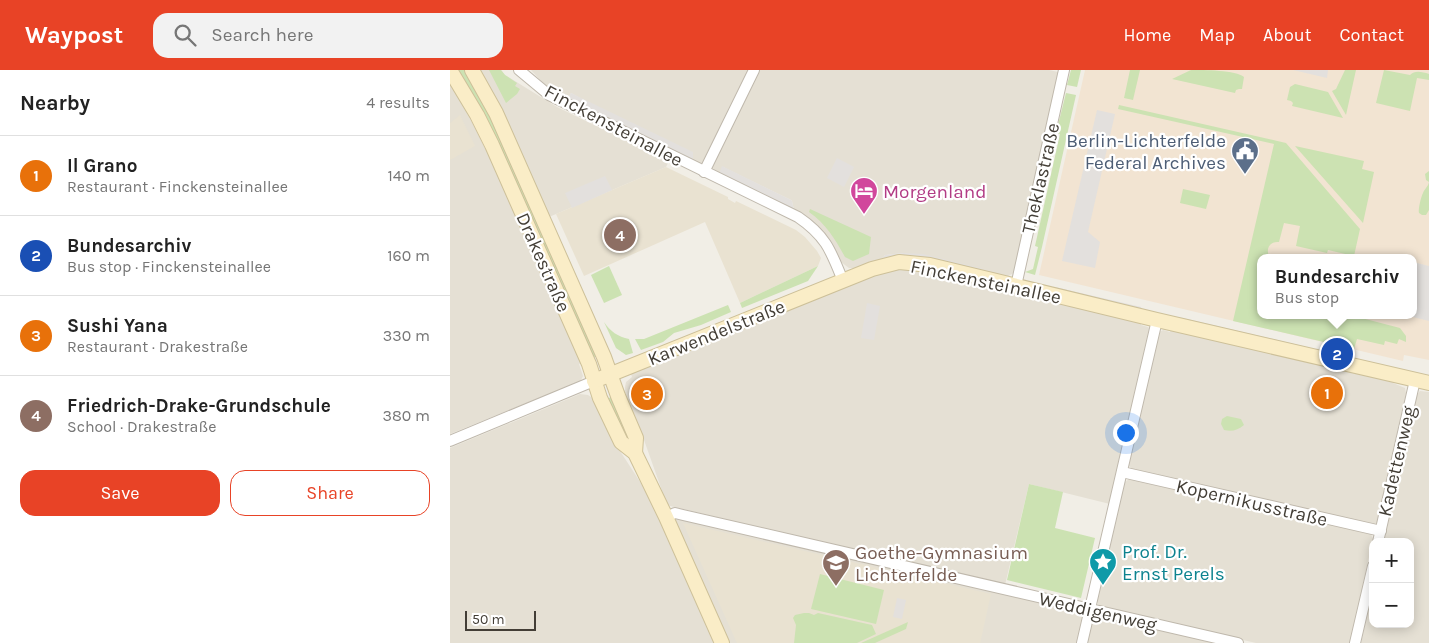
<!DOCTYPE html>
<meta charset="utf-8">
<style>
:root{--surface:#fff;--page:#f2f2f2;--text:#222;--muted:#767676;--line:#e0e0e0;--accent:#e84326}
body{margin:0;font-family:Karla,sans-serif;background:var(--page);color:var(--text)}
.controls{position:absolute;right:15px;bottom:15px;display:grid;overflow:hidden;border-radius:10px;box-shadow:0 2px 12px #0003}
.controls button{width:45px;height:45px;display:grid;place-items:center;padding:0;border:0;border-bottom:1px solid var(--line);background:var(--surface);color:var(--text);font:25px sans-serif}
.scale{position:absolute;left:15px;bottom:12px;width:71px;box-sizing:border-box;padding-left:5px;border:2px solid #433e36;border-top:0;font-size:14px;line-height:18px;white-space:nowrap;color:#433e36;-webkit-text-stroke:4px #fff;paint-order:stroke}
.you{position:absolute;left:675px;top:362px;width:18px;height:18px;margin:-12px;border:4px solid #fff;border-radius:50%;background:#1a73e8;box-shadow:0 0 0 8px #1a73e833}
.badge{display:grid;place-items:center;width:32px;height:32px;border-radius:50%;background:var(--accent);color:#fff;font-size:16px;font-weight:700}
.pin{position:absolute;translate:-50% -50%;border:2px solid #fff;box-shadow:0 1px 5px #0006}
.popup{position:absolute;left:807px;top:184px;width:160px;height:65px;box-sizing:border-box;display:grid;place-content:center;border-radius:10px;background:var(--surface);filter:drop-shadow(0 1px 4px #0005);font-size:16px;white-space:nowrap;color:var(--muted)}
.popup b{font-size:19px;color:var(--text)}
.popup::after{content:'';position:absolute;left:50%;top:100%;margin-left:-10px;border:10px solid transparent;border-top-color:var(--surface)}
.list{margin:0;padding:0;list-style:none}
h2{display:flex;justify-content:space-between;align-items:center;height:65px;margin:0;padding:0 20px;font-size:21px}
h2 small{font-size:16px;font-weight:400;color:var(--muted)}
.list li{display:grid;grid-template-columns:32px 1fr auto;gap:15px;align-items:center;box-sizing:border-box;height:80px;padding:0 20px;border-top:1px solid var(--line)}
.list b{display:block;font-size:19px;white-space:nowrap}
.list p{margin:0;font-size:16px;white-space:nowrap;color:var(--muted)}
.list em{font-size:16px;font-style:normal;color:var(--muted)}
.actions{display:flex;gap:10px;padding:15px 20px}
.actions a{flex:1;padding:11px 0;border:1px solid var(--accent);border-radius:15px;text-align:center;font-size:18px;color:var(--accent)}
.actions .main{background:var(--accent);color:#fff}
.icon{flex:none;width:28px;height:28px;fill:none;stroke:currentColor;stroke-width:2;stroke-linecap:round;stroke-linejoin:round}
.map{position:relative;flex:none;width:979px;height:573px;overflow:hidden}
header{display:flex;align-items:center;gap:30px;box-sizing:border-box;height:70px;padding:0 25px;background:var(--accent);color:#fff}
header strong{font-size:24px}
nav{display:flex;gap:28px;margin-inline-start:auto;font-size:18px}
.search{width:350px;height:45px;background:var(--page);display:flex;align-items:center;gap:12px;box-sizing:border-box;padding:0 18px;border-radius:15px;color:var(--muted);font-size:19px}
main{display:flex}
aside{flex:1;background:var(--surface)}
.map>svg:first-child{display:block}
</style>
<header>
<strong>Waypost</strong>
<div class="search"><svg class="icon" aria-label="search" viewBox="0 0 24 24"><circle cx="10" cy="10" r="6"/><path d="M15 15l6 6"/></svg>Search here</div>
<nav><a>Home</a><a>Map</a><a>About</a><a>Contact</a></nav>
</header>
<main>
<aside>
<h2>Nearby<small>4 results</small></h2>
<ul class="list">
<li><span class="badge" style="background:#e8710a">1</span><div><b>Il Grano</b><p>Restaurant · Finckensteinallee</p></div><em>140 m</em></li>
<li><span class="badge" style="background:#1a4fb4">2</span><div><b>Bundesarchiv</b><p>Bus stop · Finckensteinallee</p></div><em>160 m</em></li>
<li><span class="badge" style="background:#e8710a">3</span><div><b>Sushi Yana</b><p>Restaurant · Drakestraße</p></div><em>330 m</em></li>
<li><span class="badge" style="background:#8d6e63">4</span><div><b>Friedrich-Drake-Grundschule</b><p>School · Drakestraße</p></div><em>380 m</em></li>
</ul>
<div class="actions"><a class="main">Save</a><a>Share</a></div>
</aside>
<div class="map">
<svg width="979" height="573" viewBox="0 0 979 573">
<rect width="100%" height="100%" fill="#f1eee6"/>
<g fill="#e5e0d4">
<polygon points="30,0 51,0 55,5 107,37 219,91 216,97 99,147"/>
<polygon points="81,0 300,0 253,92 250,94 121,23 117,30 94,14"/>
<polygon points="307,0 599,0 608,2 609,4 564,202 562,204 558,206 552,205 551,207 454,183 435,185 432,189 407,198 399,198 391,192 383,176 373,162 360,150 344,140 342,131 341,130 273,97 269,104 265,102 263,98 263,93"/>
<polygon points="0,13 25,58 47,103 132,293 129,294 133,306 131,310 129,312 0,364"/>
<polygon points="448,198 472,198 691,252 691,255 698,257 700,259 660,434 579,414 555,515 220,436 216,432 194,370 173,321 175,320 175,317 176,312 182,307 181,304 422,204"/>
<polygon points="721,259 944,311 943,313 955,318 956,323 927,453 922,456 682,400 678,394 708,263 713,260 720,262"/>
<polygon points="970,321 979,322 979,573 911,573 923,519 923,554 960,554 960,472 934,472 967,325"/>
<polygon points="130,324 138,325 144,329 170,381 198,424 266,573 0,573 0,378"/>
<polygon points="679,409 921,464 923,469 900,573 806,573 649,536 647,531 674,413"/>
<polygon points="227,448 631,542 634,547 628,573 279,573 225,452"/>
<polygon points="649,545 768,573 637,573 643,549 645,546"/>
</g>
<path fill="#f2e4d2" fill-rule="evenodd" d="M635,0H979V290L954,285L953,291L589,205ZM811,188H963V245H811Z"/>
<g fill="#e9e2d1">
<polygon points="10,45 25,76 0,90 0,53"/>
<polygon points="216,97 278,127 278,129 285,133 286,131 346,160 355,167 367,181 371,188 368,196 290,233 255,152 134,206 106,144"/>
<polygon points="233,453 541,524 530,573 287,573"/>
</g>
<g fill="#cce2b2">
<polygon points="7,0 15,0 39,44 148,286 144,287"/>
<polygon points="39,0 51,0 55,5 67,13 65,16 70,19 67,24 56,33"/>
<polygon points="621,0 631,0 627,17 617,15"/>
<polygon points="680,0 690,0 683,30 674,28"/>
<path d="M741,0C754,0 786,0 794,7L792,19H789L786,20L785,23L722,9Z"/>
<polygon points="895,0 906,0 896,45 882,21 886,19"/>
<path d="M934,0L960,5C965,0 972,2 979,4V10L967,8L960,41L926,33Z"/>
<polygon points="845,14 878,22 893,48 842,36 843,33 841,31 837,30 840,17"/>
<polygon points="616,23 626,25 592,177 585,205 575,202 583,199 588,177 585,176 610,64 606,63"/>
<path d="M669,35L836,73L910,159L904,186L878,180L877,183L846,176L850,156L834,153L829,172C819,171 815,180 820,188H811V245H900L950,258L956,266V272L949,269L947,274L935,271L934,275L907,269L904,279L783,251L824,74L668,39Z"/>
<polygon points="845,76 914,91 912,99 924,102 913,153"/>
<path d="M979,101V140L976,145H972L969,143C968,139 971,127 973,123C975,118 978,117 979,112L976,110L975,104Z"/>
<polygon points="733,119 760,125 756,139 730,133"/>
<path d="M360,139L421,167L419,184L403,191L395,187C385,169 376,154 359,142Z"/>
<polygon points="159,196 172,225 154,233 141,205"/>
<polygon points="368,196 358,211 292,238 290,233"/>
<polygon points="278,235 281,242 251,255 224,263 213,272 191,280 185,269 194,269"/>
<path d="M154,252C160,261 168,267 179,269L183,283L176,285L166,278Z"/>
<polygon points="161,327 179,369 178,370 176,370 157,329"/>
<path d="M777,346L791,349L794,355C788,360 782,362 774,360L771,354L772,349Z"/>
<polygon points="579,414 613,422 605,458 645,468 631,528 557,510"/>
<polygon points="370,504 434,520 426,554 361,539"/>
<polygon points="354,543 359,543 364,545 368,543 422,555 426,564 407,573 344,573 346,555 343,548 345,545"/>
<polygon points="458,552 456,559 425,573 411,573"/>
</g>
<g fill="#e3e0dd">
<polygon points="843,0 878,0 877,8"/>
<polygon points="121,23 243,82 243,90 117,30"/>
<polygon points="647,40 665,44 638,162 650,172 645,198 612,191"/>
<polygon points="387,88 404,97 394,117 377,108"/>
<polygon points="272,96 341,130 342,131 344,140 269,104"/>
<polygon points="155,106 162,120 122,138 115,123"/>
<polygon points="454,183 473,184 533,199 535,204 432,189 435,185"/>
<polygon points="963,192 979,196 979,251 955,245 963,245"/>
<polygon points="605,217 691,237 693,242 601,220"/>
<polygon points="417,233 430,236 424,270 411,268"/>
<polygon points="729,247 853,276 854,279 725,249"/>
<polygon points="447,528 456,530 452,549 443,547"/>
</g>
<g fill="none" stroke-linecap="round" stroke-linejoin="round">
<defs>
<g id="street">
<path d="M69,0L99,25L348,147C376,166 381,181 393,211"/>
<polyline points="254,102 304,0"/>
<polyline points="566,216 614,0"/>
<polyline points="0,371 144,311"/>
<polyline points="672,402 931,461"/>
<polyline points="216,447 225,443 233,445 788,573"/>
<polyline points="928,472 965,310"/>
<polyline points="632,573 707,250"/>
<polyline points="905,573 923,496"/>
</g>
<g id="secondary">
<polyline points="0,0 27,45 42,75 139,294 150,328 171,372 185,383 216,447 272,573"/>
<polyline points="22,0 46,43 154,287 168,326 186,368 185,383"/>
<polyline points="144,311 422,199 449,192 480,195 707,250 979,313"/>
</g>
</defs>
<use href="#street" stroke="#bfb8ac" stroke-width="12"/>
<use href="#secondary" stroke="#cdc099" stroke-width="16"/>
<use href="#street" stroke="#fff" stroke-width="10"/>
<use href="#secondary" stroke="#faedc7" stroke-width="14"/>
</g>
<defs>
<symbol id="civic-pin" viewBox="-11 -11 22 30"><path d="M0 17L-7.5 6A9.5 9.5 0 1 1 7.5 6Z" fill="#5c6f8a" stroke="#fff"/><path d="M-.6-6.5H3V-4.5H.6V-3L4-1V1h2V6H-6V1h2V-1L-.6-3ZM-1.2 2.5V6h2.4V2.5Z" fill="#fff"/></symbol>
<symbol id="hotel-pin" viewBox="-11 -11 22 30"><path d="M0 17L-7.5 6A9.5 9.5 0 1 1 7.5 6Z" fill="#d1479c" stroke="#fff"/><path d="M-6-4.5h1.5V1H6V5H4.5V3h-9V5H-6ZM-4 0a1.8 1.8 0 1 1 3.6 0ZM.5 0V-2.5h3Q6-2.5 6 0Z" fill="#fff"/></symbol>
<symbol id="sight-pin" viewBox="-11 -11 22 30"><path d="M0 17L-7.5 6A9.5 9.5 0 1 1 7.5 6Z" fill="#0f9aa8" stroke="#fff"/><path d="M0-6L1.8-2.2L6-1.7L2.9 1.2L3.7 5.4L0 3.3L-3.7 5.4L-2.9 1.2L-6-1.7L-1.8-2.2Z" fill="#fff"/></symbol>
<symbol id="school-pin" viewBox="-11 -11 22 30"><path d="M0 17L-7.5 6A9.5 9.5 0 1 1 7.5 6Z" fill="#8d6e63" stroke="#fff"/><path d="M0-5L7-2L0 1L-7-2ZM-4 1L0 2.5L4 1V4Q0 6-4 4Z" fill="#fff"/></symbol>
</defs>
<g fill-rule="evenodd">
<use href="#civic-pin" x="779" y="65" width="32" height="43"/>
<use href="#hotel-pin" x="398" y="105" width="32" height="43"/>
<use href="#sight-pin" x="637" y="476" width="32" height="43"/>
<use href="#school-pin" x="370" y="477" width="32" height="43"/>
</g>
<g text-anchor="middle" stroke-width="4.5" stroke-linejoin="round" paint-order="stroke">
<g font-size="19" fill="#433e36" stroke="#fff">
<text transform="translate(164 55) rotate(28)" y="7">Finckensteinallee</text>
<text transform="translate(590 108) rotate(-77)" y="7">Theklastraße</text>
<text transform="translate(94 192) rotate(66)" y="7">Drakestraße</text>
<text transform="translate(536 211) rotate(12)" y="7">Finckensteinallee</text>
<text transform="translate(266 262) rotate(-22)" y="7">Karwendelstraße</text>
<text transform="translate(946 391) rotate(-77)" y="7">Kadettenweg</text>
<text transform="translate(802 432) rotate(13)" y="7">Kopernikusstraße</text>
<text transform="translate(648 541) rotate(13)" y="7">Weddigenweg</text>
</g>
<g font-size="19" fill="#4e5e75" stroke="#fff" text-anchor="end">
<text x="776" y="77">Berlin-Lichterfelde<tspan x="776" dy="22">Federal Archives</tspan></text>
</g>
<g font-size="19" fill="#b23c85" stroke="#fff" text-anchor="start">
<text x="433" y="128">Morgenland</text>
</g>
<g font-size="19" fill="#0d838f" stroke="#fff" text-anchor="start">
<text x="672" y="488">Prof. Dr.<tspan x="672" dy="22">Ernst Perels</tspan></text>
</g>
<g font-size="19" fill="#785e54" stroke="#fff" text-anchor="start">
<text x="405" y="489">Goethe-Gymnasium<tspan x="405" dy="22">Lichterfelde</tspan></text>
</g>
</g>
</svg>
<div class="controls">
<button>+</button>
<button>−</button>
</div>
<div class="scale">50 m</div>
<div class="you"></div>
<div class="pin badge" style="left:877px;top:323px;background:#e8710a">1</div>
<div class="pin badge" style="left:887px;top:284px;background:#1a4fb4">2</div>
<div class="popup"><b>Bundesarchiv</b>Bus stop</div>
<div class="pin badge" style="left:197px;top:324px;background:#e8710a">3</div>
<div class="pin badge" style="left:170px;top:165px;background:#8d6e63">4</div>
</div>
</main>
